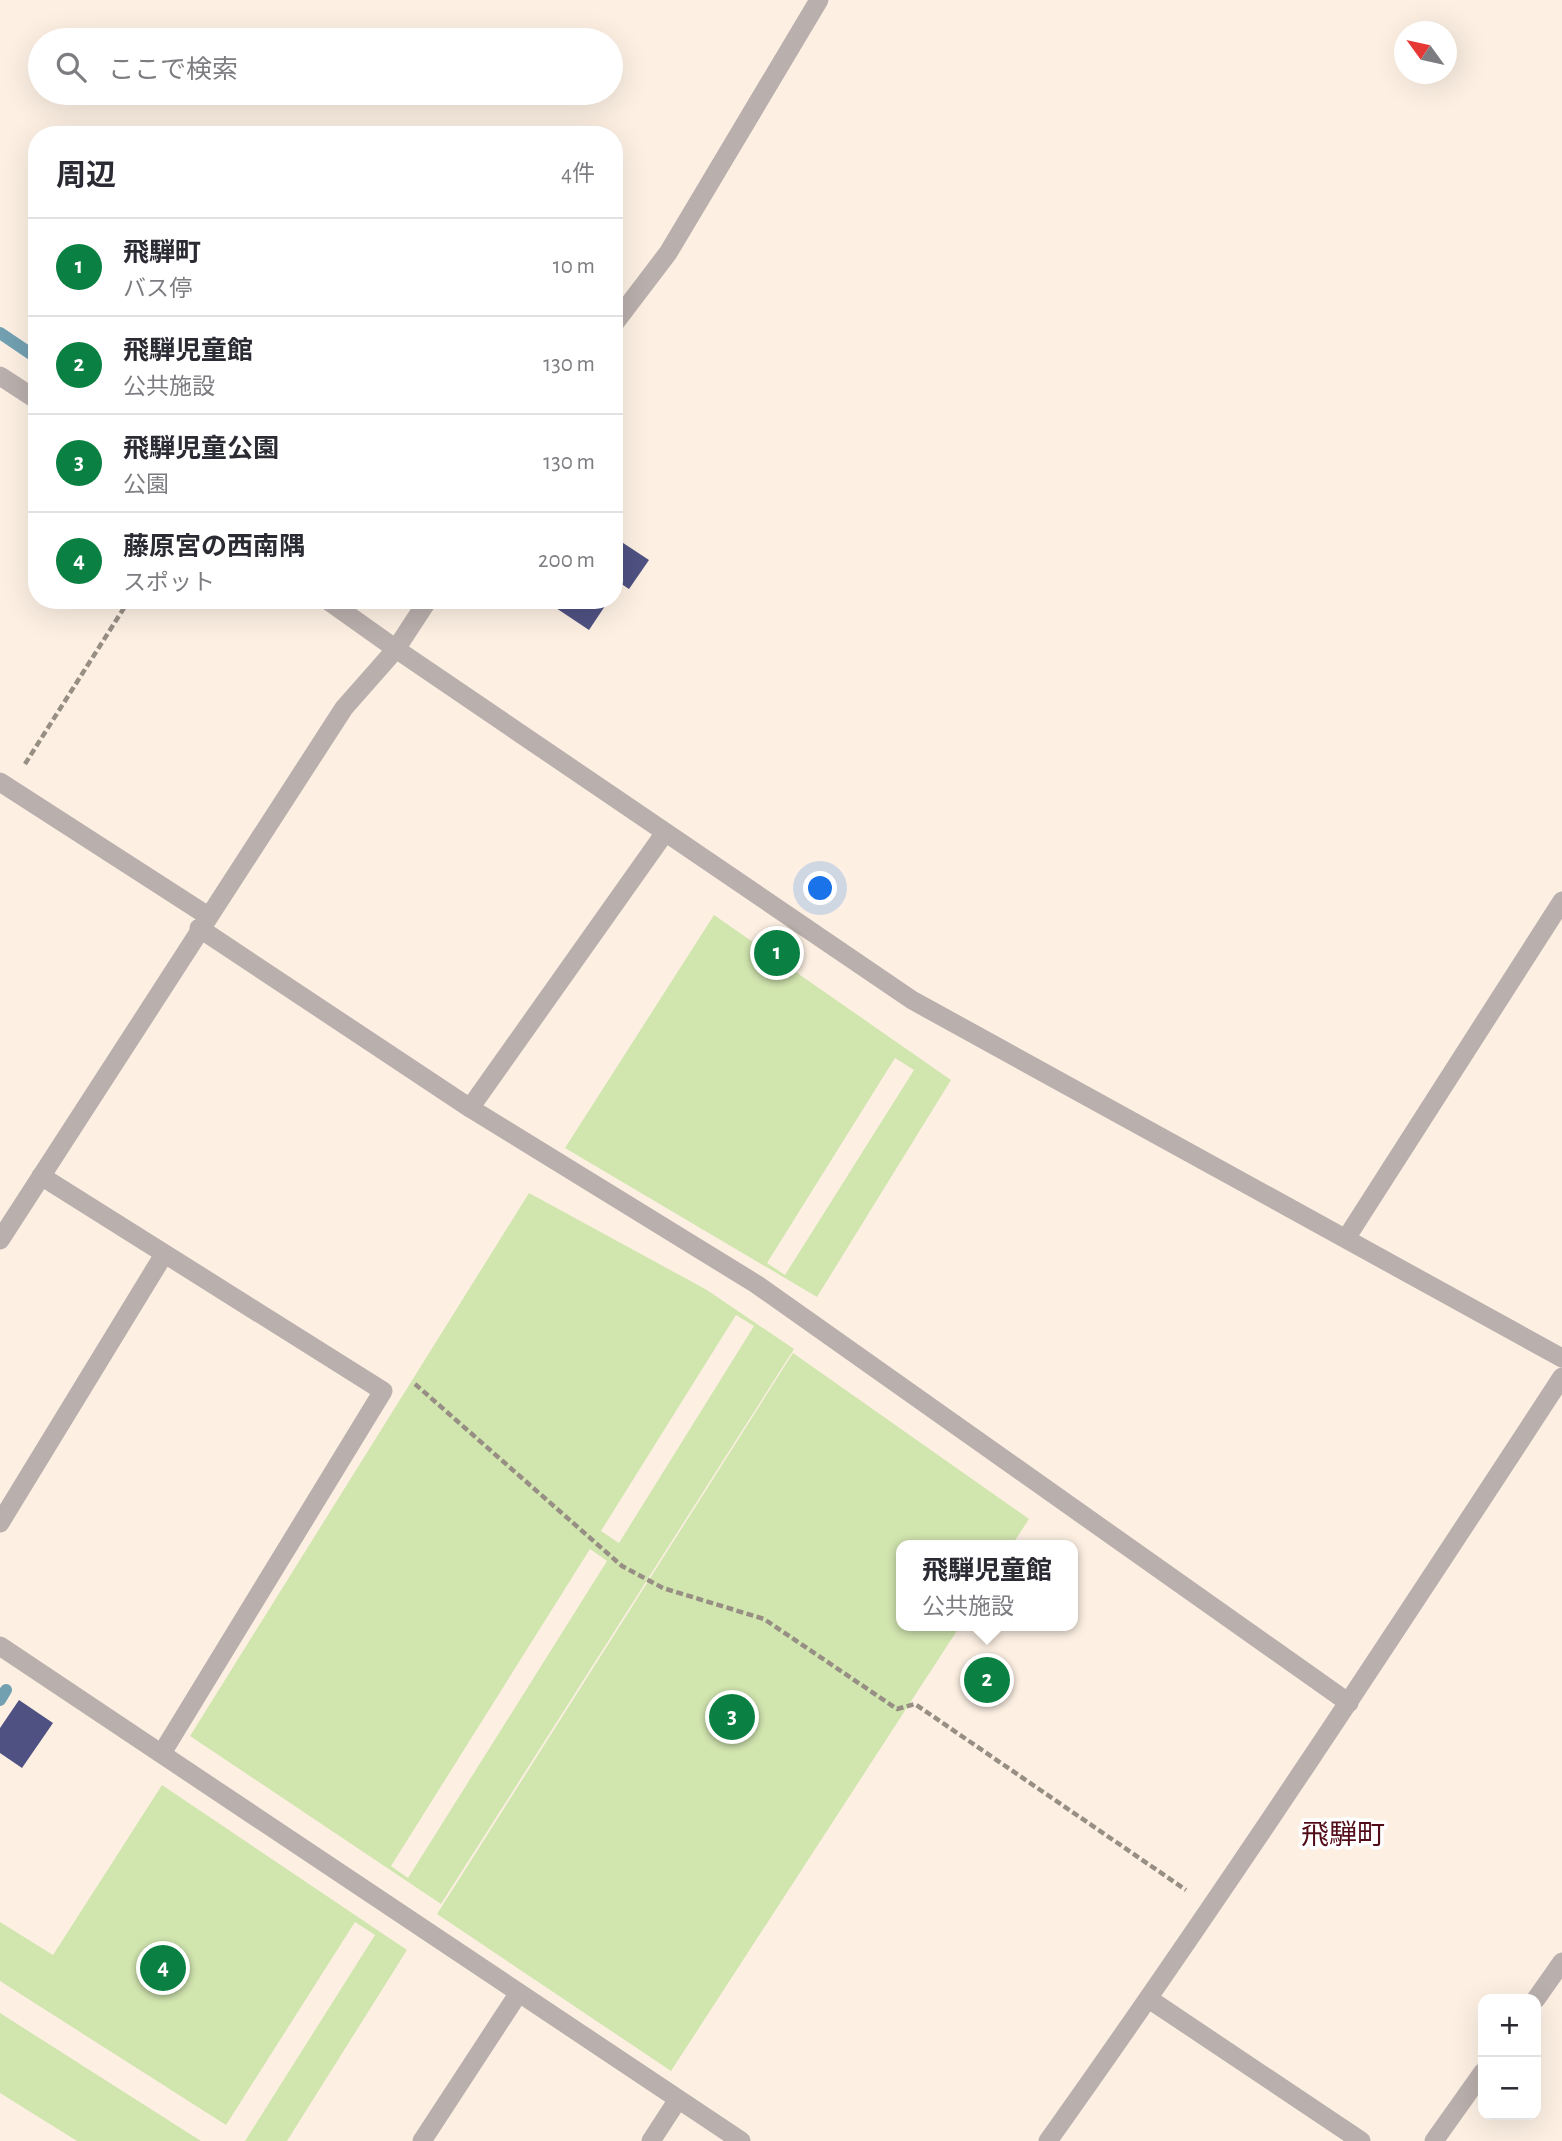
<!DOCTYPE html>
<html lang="ja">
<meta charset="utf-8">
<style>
:root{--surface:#fff;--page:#f7f7f7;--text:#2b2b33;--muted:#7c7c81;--line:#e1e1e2;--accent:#0b8043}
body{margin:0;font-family:"Alegreya Sans","Noto Sans JP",sans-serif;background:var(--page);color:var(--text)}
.controls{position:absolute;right:21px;bottom:21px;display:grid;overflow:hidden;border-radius:14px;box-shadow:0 7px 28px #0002}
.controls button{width:63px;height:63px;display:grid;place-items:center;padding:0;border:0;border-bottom:2px solid var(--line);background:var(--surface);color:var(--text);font:35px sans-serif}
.compass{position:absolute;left:1394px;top:21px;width:63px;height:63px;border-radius:50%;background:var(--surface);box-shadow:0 7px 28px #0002;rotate:303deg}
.you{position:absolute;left:821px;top:889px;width:24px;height:24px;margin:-18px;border:5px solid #fff;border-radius:50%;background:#1a73e8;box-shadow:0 0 0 10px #1a73e833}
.badge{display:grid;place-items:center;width:46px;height:46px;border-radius:50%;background:var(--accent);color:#fff;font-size:23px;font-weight:700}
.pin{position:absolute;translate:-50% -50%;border:4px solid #fff;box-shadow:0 2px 7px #0006}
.popup{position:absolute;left:896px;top:1540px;width:182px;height:91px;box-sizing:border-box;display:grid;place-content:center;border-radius:14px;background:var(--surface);filter:drop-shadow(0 2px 5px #0005);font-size:23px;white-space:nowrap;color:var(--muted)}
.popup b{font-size:26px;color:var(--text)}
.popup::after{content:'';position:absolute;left:50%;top:100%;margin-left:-14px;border:14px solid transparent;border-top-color:var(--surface)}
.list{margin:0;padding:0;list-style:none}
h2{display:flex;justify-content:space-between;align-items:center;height:91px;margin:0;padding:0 28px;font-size:30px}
h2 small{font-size:23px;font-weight:400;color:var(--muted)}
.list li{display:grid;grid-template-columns:46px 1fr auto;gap:21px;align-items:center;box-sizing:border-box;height:98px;padding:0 28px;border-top:2px solid var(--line)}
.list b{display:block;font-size:26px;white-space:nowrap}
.list p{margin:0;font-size:23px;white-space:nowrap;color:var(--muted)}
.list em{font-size:23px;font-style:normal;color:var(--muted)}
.icon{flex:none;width:38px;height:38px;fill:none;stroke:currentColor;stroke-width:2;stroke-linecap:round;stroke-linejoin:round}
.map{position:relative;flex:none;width:1562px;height:2141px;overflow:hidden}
.search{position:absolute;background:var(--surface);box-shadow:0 7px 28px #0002;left:28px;top:28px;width:595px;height:77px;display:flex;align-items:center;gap:18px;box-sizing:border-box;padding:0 24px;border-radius:38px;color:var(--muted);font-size:26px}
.panel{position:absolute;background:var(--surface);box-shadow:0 7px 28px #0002;left:28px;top:126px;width:595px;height:483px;border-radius:28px}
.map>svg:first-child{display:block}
</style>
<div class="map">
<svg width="1562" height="2141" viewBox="0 0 1562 2141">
<rect width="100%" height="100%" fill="#fdf0e3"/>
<g fill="#d1e5af" fill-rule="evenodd">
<path d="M714,915L951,1080L817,1297L565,1148ZM895,1058L914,1070L785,1275L767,1263Z"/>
<path d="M529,1193L707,1290L794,1349L441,1904L190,1736ZM736,1315L754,1326L619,1543L601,1531ZM590,1549L607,1561L408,1878L391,1866Z"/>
<polygon points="793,1353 1029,1519 1012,1545 901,1545 901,1626 960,1626 671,2071 437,1914"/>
<polygon points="162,1785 407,1950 287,2141 245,2141 375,1935 355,1922 226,2125 0,1981 0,1922 53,1955"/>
<polygon points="0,2013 201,2141 77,2141 0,2093"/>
</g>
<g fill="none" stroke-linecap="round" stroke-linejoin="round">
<g stroke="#72a0b1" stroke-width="12">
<polyline points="0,333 37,358"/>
<polyline points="395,600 399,603"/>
<polyline points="0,1700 6,1690"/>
</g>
</g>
<g fill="#4f5182">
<polygon points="614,537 649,560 629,589 620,583 614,592"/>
<polygon points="544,600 609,600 589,630"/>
<polygon points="19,1700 53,1723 22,1768 0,1753 0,1728"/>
</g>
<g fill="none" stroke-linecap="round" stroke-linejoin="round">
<g stroke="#978e84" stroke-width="4.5" stroke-dasharray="7 3.5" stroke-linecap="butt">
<polyline points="25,764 129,600"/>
<polyline points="415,1384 622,1566 663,1588 764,1619 897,1709 915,1704 1186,1890"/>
</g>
<g stroke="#b9afad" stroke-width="19">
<polyline points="614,324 668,253 819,0"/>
<polyline points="0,376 37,400"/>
<polyline points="327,600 396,649 428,600"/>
<polyline points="0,782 208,916"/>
<polyline points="199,928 470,1108 756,1284 1349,1703"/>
<polyline points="470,1108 664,834"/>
<polyline points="41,1176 383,1391 162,1753"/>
<polyline points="1347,1237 1562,901"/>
<polyline points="0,1523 163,1256"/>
<polyline points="0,1646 741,2141"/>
<polyline points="1149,1999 1361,2141"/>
<polyline points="1536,1999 1562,1962"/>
<polyline points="422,2141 518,1994"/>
<polyline points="651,2141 677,2101"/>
<polyline points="1434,2141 1483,2072"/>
</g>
<g stroke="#b9afad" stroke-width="19">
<polyline points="0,1240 344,708 396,649 912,1000 1562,1358"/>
<path d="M1048,2141C1226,1891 1394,1634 1562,1377"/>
</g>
</g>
<g text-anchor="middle" stroke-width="7" stroke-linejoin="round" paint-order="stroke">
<g font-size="28" fill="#520c19" stroke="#fff">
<text x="1343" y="1844">飛騨町</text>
</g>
</g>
</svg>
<div class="controls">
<button>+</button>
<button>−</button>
</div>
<svg class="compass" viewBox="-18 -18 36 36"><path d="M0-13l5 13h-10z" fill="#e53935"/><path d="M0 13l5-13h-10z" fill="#7c7c81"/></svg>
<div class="you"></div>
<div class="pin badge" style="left:777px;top:953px">1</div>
<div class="pin badge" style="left:987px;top:1680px">2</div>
<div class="popup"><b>飛騨児童館</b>公共施設</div>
<div class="pin badge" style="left:732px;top:1717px">3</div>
<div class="pin badge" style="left:163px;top:1968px">4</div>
<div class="search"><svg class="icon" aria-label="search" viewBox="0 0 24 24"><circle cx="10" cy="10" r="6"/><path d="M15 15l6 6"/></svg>ここで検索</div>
<section class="panel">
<h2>周辺<small>4件</small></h2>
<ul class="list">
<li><span class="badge">1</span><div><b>飛騨町</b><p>バス停</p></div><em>10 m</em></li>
<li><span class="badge">2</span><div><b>飛騨児童館</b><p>公共施設</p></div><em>130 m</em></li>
<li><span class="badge">3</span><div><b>飛騨児童公園</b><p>公園</p></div><em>130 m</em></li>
<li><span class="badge">4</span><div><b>藤原宮の西南隅</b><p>スポット</p></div><em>200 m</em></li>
</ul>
</section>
</div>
